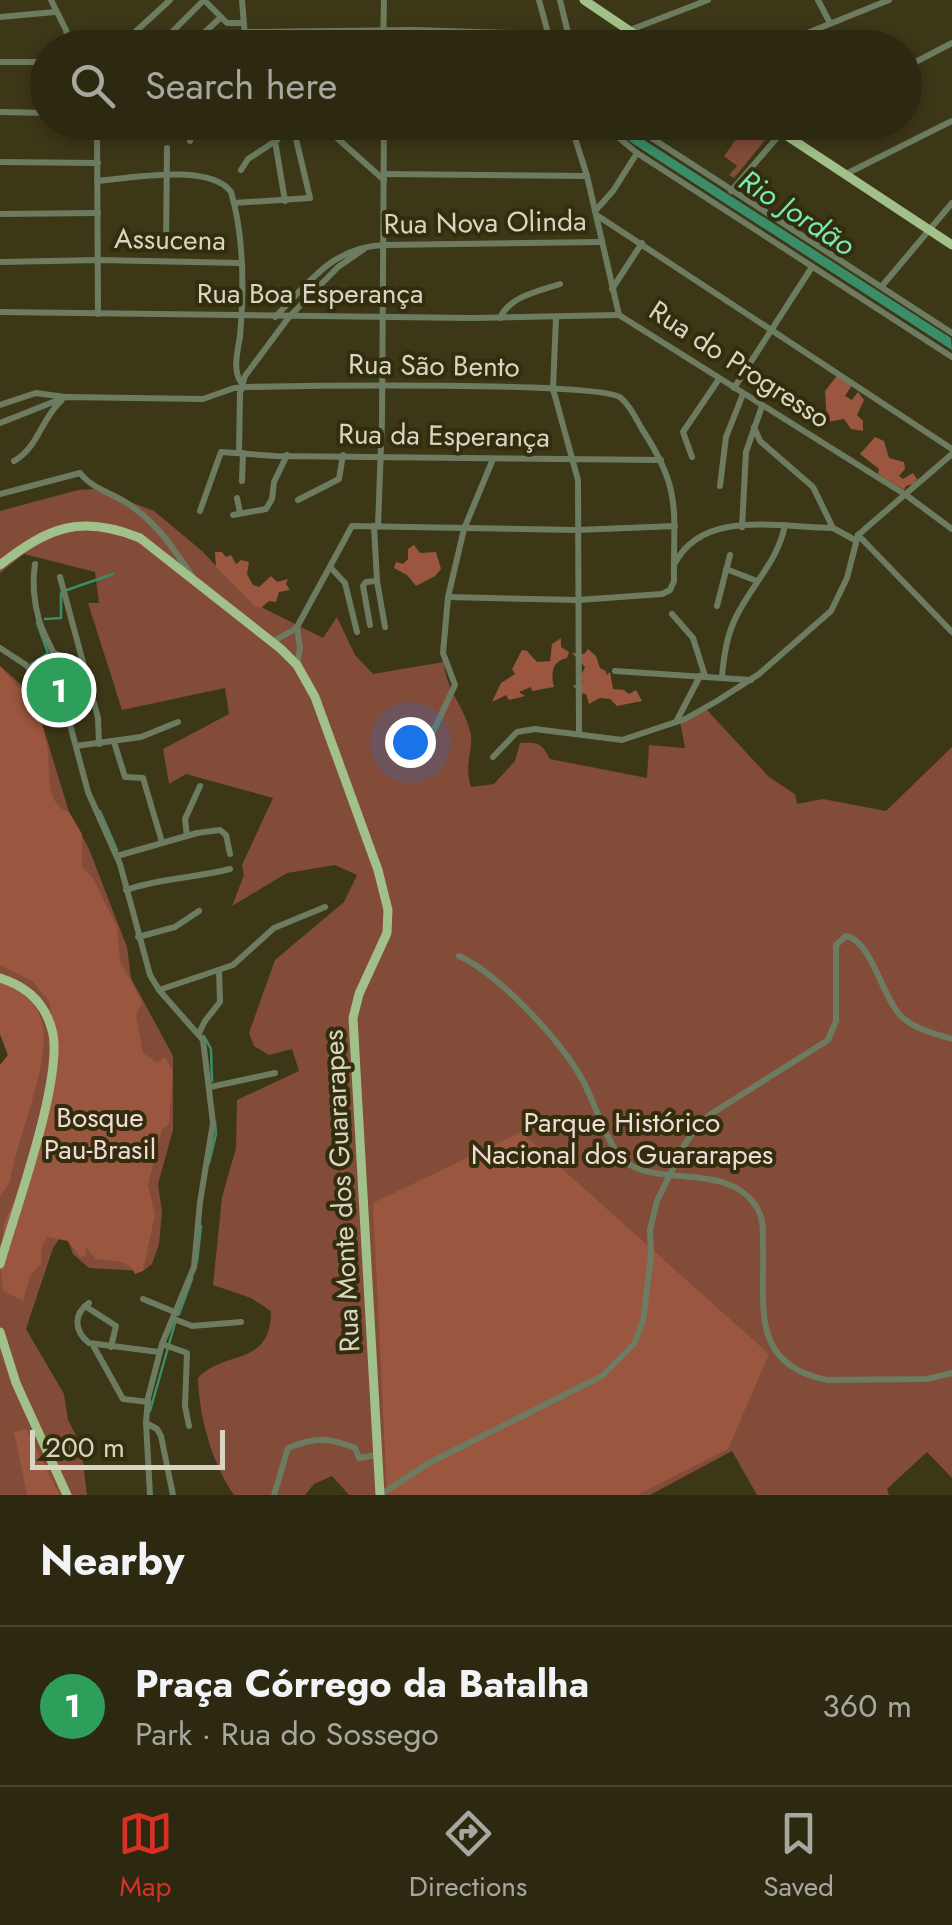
<!DOCTYPE html>
<meta charset="utf-8">
<style>
:root{--surface:#2d2911;--page:#35311a;--text:#f1f3f6;--muted:#a7a69f;--line:#484531;--accent:#d93025}
body{margin:0;font-family:Jost,sans-serif;background:var(--page);color:var(--text)}
.scale{position:absolute;left:30px;bottom:25px;width:195px;box-sizing:border-box;padding-left:10px;border:5px solid #d8d5c3;border-top:0;font-size:28px;line-height:35px;white-space:nowrap;color:#d8d5c3;-webkit-text-stroke:8px #312d0d;paint-order:stroke}
.you{position:absolute;left:410px;top:742px;width:35px;height:35px;margin:-25px;border:8px solid #fff;border-radius:50%;background:#1a73e8;box-shadow:0 0 0 15px #1a73e833}
.badge{display:grid;place-items:center;width:65px;height:65px;border-radius:50%;background:var(--accent);color:#fff;font-size:32px;font-weight:700}
.pin{position:absolute;translate:-50% -50%;border:5px solid #fff;box-shadow:0 2px 10px #0006}
.list{margin:0;padding:0;list-style:none}
h2{display:flex;justify-content:space-between;align-items:center;height:130px;margin:0;padding:0 40px;font-size:42px}
h2 small{font-size:32px;font-weight:400;color:var(--muted)}
.list li{display:grid;grid-template-columns:65px 1fr auto;gap:30px;align-items:center;box-sizing:border-box;height:160px;padding:0 40px;border-top:2px solid var(--line)}
.list b{display:block;font-size:38px;white-space:nowrap}
.list p{margin:0;font-size:32px;white-space:nowrap;color:var(--muted)}
.list em{font-size:32px;font-style:normal;color:var(--muted)}
.icon{flex:none;width:55px;height:55px;fill:none;stroke:currentColor;stroke-width:2;stroke-linecap:round;stroke-linejoin:round}
.map{position:relative;flex:none;width:952px;height:1495px;overflow:hidden}
.search{position:absolute;background:var(--surface);box-shadow:0 5px 15px #0003;left:30px;right:30px;top:30px;height:110px;display:flex;align-items:center;gap:25px;box-sizing:border-box;padding:0 35px;border-radius:55px;color:var(--muted);font-size:38px}
.sheet{height:290px;background:var(--surface)}
nav{display:flex;justify-content:space-around;align-items:center;box-sizing:border-box;height:140px;border-top:2px solid var(--line);background:var(--surface);font-size:28px;color:var(--muted)}
nav a{display:grid;justify-items:center;gap:5px}
nav .on{color:var(--accent)}
.map>svg:first-child{display:block}
</style>
<div class="map">
<svg width="952" height="1495" viewBox="0 0 952 1495">
<rect width="100%" height="100%" fill="#3c3717"/>
<g fill="#824c39">
<polygon points="751,123 761,123 771,133 734,178 729,175 737,166 724,156 739,135 745,140"/>
<path d="M96,489L154,511L202,551L249,601L323,638L337,617L355,655L373,674L444,662C445,688 464,706 470,731C475,749 463,762 471,787L494,784L515,761L520,743C537,742 542,743 550,759L647,778L649,745L685,748L680,721L706,709L769,777L795,794L797,804L823,799L886,811L952,747V1478L927,1452L887,1489L889,1495H757L732,1451L650,1495H349L332,1476L314,1484L305,1495H234C212,1463 199,1417 198,1378C224,1349 271,1368 271,1311L251,1298L213,1285L222,1197L236,1148L237,1100L299,1071L292,1049L269,1055L254,1046L249,1033L275,960L344,902L357,875L335,865L287,873L232,906L244,875L242,865L273,798L186,774L169,784L163,749L229,714L225,688L122,710L88,603H99L95,572L24,554L0,573V511L78,490Z"/>
<polygon points="0,666 28,691 38,710 69,812 89,849 127,947 131,978 173,1056 173,1130 158,1184 162,1212 159,1244 152,1264 143,1271 89,1268 73,1254 68,1241 60,1238 53,1248 26,1329 64,1394 68,1420 81,1445 87,1495 0,1495 0,1065 8,1055 0,1034"/>
</g>
<g fill="#9a563e">
<polygon points="839,373 852,385 845,396 852,400 858,392 864,400 857,415 863,421 863,431 851,429 844,419 827,422 825,391"/>
<polygon points="875,437 884,441 889,458 904,462 905,469 899,476 903,479 913,473 917,479 914,484 906,486 904,490 878,474 879,469 860,454"/>
<polygon points="414,545 420,553 436,552 441,569 435,576 416,586 407,575 394,568 396,562 403,564 408,559 408,549"/>
<polygon points="215,552 222,552 226,557 231,555 236,564 241,560 249,562 247,574 253,585 259,587 271,576 277,582 288,579 286,584 290,590 279,592 276,602 269,601 261,608 254,606 216,567"/>
<path d="M561,638V647L569,652L567,658C551,661 551,675 554,687L532,691L531,687L519,692L525,696L509,700L506,695L492,702L501,683L515,674L512,669L522,650L527,651L537,662L550,661L552,644Z"/>
<polygon points="588,649 596,656 600,668 606,671 606,675 610,672 613,689 624,690 629,694 636,690 642,701 617,706 610,699 600,698 589,704 586,694 580,693 573,686 583,681 579,679 585,667 572,653 584,654"/>
<path d="M0,666L20,689L28,691C37,708 44,727 47,746C52,768 42,803 69,812L82,834V867L93,878L117,927L120,961L142,1002L136,1016L143,1053L157,1063L165,1057L173,1072L169,1123L162,1130L148,1185L155,1215L143,1271L135,1274C129,1258 111,1262 96,1259L85,1246L86,1255L80,1257L68,1241L48,1237L42,1245L41,1264L30,1276L23,1301L3,1291L0,1262L4,1224L29,1167L56,1040L49,1001L32,981L0,965Z"/>
<path d="M0,979C17,990 37,1000 42,1022C52,1061 17,1138 10,1181L0,1197V1065L8,1055L0,1034Z"/>
<polygon points="521,1132 769,1354 728,1449 637,1495 387,1495 373,1203"/>
<polygon points="26,1429 60,1495 27,1495 14,1432"/>
</g>
<polygon fill="#3a8d69" points="610,123 622,123 644,140 951,338 952,350 632,143"/>
<g fill="none" stroke-linecap="round" stroke-linejoin="round">
<g stroke="#3a8d69" stroke-width="2.5">
<polyline points="67,590 113,574"/>
<polyline points="45,619 61,618 61,593"/>
<polyline points="30,665 48,653 37,623"/>
<polyline points="100,811 117,850"/>
<polyline points="204,1036 211,1049 212,1081"/>
<polyline points="209,1163 216,1134 215,1122"/>
<polyline points="197,1262 201,1226"/>
<polyline points="179,1314 192,1279"/>
<polyline points="150,1411 175,1323"/>
</g>
<g stroke="#6d7c61" stroke-width="6">
<polyline points="51,0 66,30 70,48"/>
<polyline points="204,0 227,23 242,23"/>
<polyline points="242,0 245,37 252,48"/>
<polyline points="539,0 552,48"/>
<polyline points="560,0 567,29 576,48"/>
<polyline points="818,0 830,23"/>
<polyline points="0,17 55,12"/>
<polyline points="630,30 708,0"/>
<polyline points="244,32 414,30 547,34"/>
<polyline points="69,40 133,34 170,0"/>
<polyline points="160,44 204,0"/>
<polyline points="188,48 221,17"/>
<polyline points="383,48 384,0"/>
<polyline points="770,48 889,0"/>
<polyline points="0,62 48,62"/>
<polyline points="904,68 952,43"/>
<polyline points="0,112 48,113"/>
<polyline points="97,122 98,314"/>
<polyline points="319,122 384,180"/>
<polyline points="570,122 587,176 619,315 906,495 952,529"/>
<polyline points="600,122 637,153 952,357"/>
<polyline points="627,122 952,333"/>
<polyline points="134,123 135,122"/>
<polyline points="190,141 195,122"/>
<polyline points="275,141 285,201"/>
<polyline points="0,162 98,163"/>
<polyline points="241,170 248,159 277,140 292,122"/>
<polyline points="384,174 587,176"/>
<polyline points="846,174 952,121"/>
<path d="M97,181C131,178 210,163 231,192C244,236 244,290 240,336C238,350 232,370 241,382"/>
<polyline points="731,191 781,133 795,122"/>
<polyline points="234,203 310,198 292,122"/>
<polyline points="595,211 613,191 637,153"/>
<polyline points="0,214 98,213"/>
<polyline points="598,216 952,449"/>
<polyline points="166,248 167,148"/>
<polyline points="0,262 99,260 241,263"/>
<polyline points="882,286 952,203"/>
<polyline points="612,289 642,243"/>
<polyline points="0,312 472,318 619,315"/>
<path d="M275,317C309,283 332,247 384,245L601,242"/>
<path d="M500,318C510,296 539,291 560,284"/>
<polyline points="556,318 553,389 578,480 579,734"/>
<polyline points="734,388 812,267"/>
<polyline points="0,405 36,393 65,397"/>
<path d="M0,423L66,397L203,399L234,388L248,387C295,386 601,381 621,398C630,405 636,419 642,429C683,492 673,510 674,581L670,590L662,594L578,600L448,597"/>
<polyline points="754,427 760,441 813,487 833,528 855,540"/>
<polyline points="239,453 240,393 245,376 289,317 338,267 364,249"/>
<polyline points="692,457 683,432 719,379"/>
<path d="M14,461C38,448 41,419 61,401"/>
<polyline points="242,481 243,453"/>
<polyline points="720,486 726,437 743,394"/>
<path d="M0,494L80,473C94,491 117,494 134,508C159,526 175,551 192,576"/>
<polyline points="237,498 240,513"/>
<polyline points="298,500 339,479 343,455"/>
<polyline points="200,511 221,452 275,456 661,460"/>
<polyline points="233,515 266,509 272,499 274,482 287,455"/>
<polyline points="374,526 377,581 385,627"/>
<polyline points="378,526 382,420 384,122"/>
<polyline points="742,527 746,452 762,406"/>
<polyline points="858,535 952,632"/>
<polyline points="858,535 952,454"/>
<path d="M675,563C704,508 781,528 833,528"/>
<path d="M35,564C32,583 34,602 39,620C48,650 75,678 66,711"/>
<polyline points="331,568 345,583 357,632"/>
<polyline points="726,569 757,581"/>
<polyline points="60,577 98,718 99,744"/>
<polyline points="717,606 730,555"/>
<polyline points="672,614 693,638 705,676"/>
<polyline points="370,625 363,586 366,582 377,581"/>
<polyline points="272,642 297,628"/>
<polyline points="0,648 26,665 68,717 88,792 120,864 150,975 159,990 203,1040 213,1123 200,1202 194,1267 162,1344 148,1398 146,1423 150,1495"/>
<polyline points="297,665 300,648 297,627 352,526 577,530 675,526"/>
<polyline points="31,671 56,654"/>
<polyline points="615,671 751,680"/>
<path d="M722,676C724,655 727,634 737,615C753,583 778,561 785,525"/>
<polyline points="676,722 700,676"/>
<polyline points="430,738 455,685 443,653 448,597 464,529 493,459"/>
<polyline points="114,742 125,777 143,778 162,842"/>
<polyline points="76,746 141,737 178,722"/>
<polyline points="493,757 517,732 535,729 622,740 685,719 717,701 759,674 831,611 847,578 858,535"/>
<polyline points="187,836 185,819 200,786"/>
<polyline points="117,856 197,833 220,830 226,835 230,854"/>
<path d="M126,890C160,878 195,878 230,869"/>
<polyline points="138,937 175,927 199,911"/>
<path d="M459,956C499,974 560,1040 582,1079C593,1098 609,1149 624,1161C658,1188 729,1161 757,1208C764,1219 763,1234 763,1246C765,1306 749,1364 827,1380L927,1379L952,1373"/>
<polyline points="159,990 233,965 274,928 325,907"/>
<polyline points="199,1033 205,1021 220,1002 219,970"/>
<polyline points="210,1087 275,1073"/>
<polyline points="143,1299 177,1313"/>
<path d="M89,1303C73,1314 74,1331 89,1343L159,1352"/>
<polyline points="85,1306 116,1326 111,1347"/>
<polyline points="174,1319 192,1326 241,1322"/>
<polyline points="162,1344 187,1353 185,1406 189,1426"/>
<polyline points="94,1347 123,1399 148,1402"/>
<polyline points="146,1423 157,1429 161,1436 173,1495"/>
<path d="M274,1495L288,1448C316,1437 327,1437 355,1448L359,1458L377,1455"/>
<path d="M380,1495L429,1463L602,1376L634,1344L643,1321L651,1256L650,1230L657,1201L684,1146L695,1129L711,1114L828,1040L836,1021V945L846,936C872,941 881,996 902,1017C914,1029 936,1034 952,1039"/>
</g>
<g stroke="#a2c18a" stroke-width="9">
<polyline points="584,0 655,48"/>
<polyline points="766,122 952,245"/>
<path d="M0,565C48,527 81,514 140,538L281,649L297,665L315,697L378,870L388,910L387,933L359,994L353,1018L380,1495"/>
<path d="M0,978C26,986 45,1003 52,1030C65,1075 14,1214 0,1264"/>
<polyline points="0,1332 16,1383 67,1495"/>
</g>
</g>
<g text-anchor="middle" stroke-width="8" stroke-linejoin="round" paint-order="stroke">
<g font-size="28" fill="#d8d5c3" stroke="#312d0d">
<text transform="translate(485 222) rotate(-1)" y="10">Rua Nova Olinda</text>
<text transform="translate(170 239) rotate(1)" y="10">Assucena</text>
<text x="310" y="303">Rua Boa Esperança</text>
<text transform="translate(740 364) rotate(33)" y="10">Rua do Progresso</text>
<text transform="translate(434 365) rotate(1)" y="10">Rua São Bento</text>
<text transform="translate(444 435) rotate(1)" y="10">Rua da Esperança</text>
<text transform="translate(341 1191) rotate(-93)" y="10">Rua Monte dos Guararapes</text>
</g>
<g font-size="28" fill="#f1dbd4" stroke="#312d0d">
<text x="100" y="1127">Bosque<tspan x="100" dy="32">Pau-Brasil</tspan></text>
<text x="622" y="1132">Parque Histórico<tspan x="622" dy="32">Nacional dos Guararapes</tspan></text>
</g>
<g font-size="30" font-style="italic" fill="#77e9b5" stroke="#312d0d">
<text transform="translate(797 213) rotate(33)" y="10">Rio Jordão</text>
</g>
</g>
</svg>
<div class="scale">200 m</div>
<div class="you"></div>
<div class="pin badge" style="left:59px;top:690px;background:#2e9e5b">1</div>
<div class="search"><svg class="icon" aria-label="search" viewBox="0 0 24 24"><circle cx="10" cy="10" r="6"/><path d="M15 15l6 6"/></svg>Search here</div>
</div>
<section class="sheet">
<h2>Nearby<small></small></h2>
<ul class="list">
<li><span class="badge" style="background:#2e9e5b">1</span><div><b>Praça Córrego da Batalha</b><p>Park · Rua do Sossego</p></div><em>360 m</em></li>
</ul>
</section>
<nav>
<a class="on"><svg class="icon" aria-label="map" viewBox="0 0 24 24"><path d="M3 6l6-2 6 2 6-2v14l-6 2-6-2-6 2zM9 4v14M15 6v14"/></svg>Map</a>
<a><svg class="icon" aria-label="directions" viewBox="0 0 24 24"><path d="M12 3l9 9-9 9-9-9zM9 14v-3h6M13 9l2 2-2 2"/></svg>Directions</a>
<a><svg class="icon" aria-label="saved" viewBox="0 0 24 24"><path d="M7 4h10v16l-5-4-5 4z"/></svg>Saved</a>
</nav>
